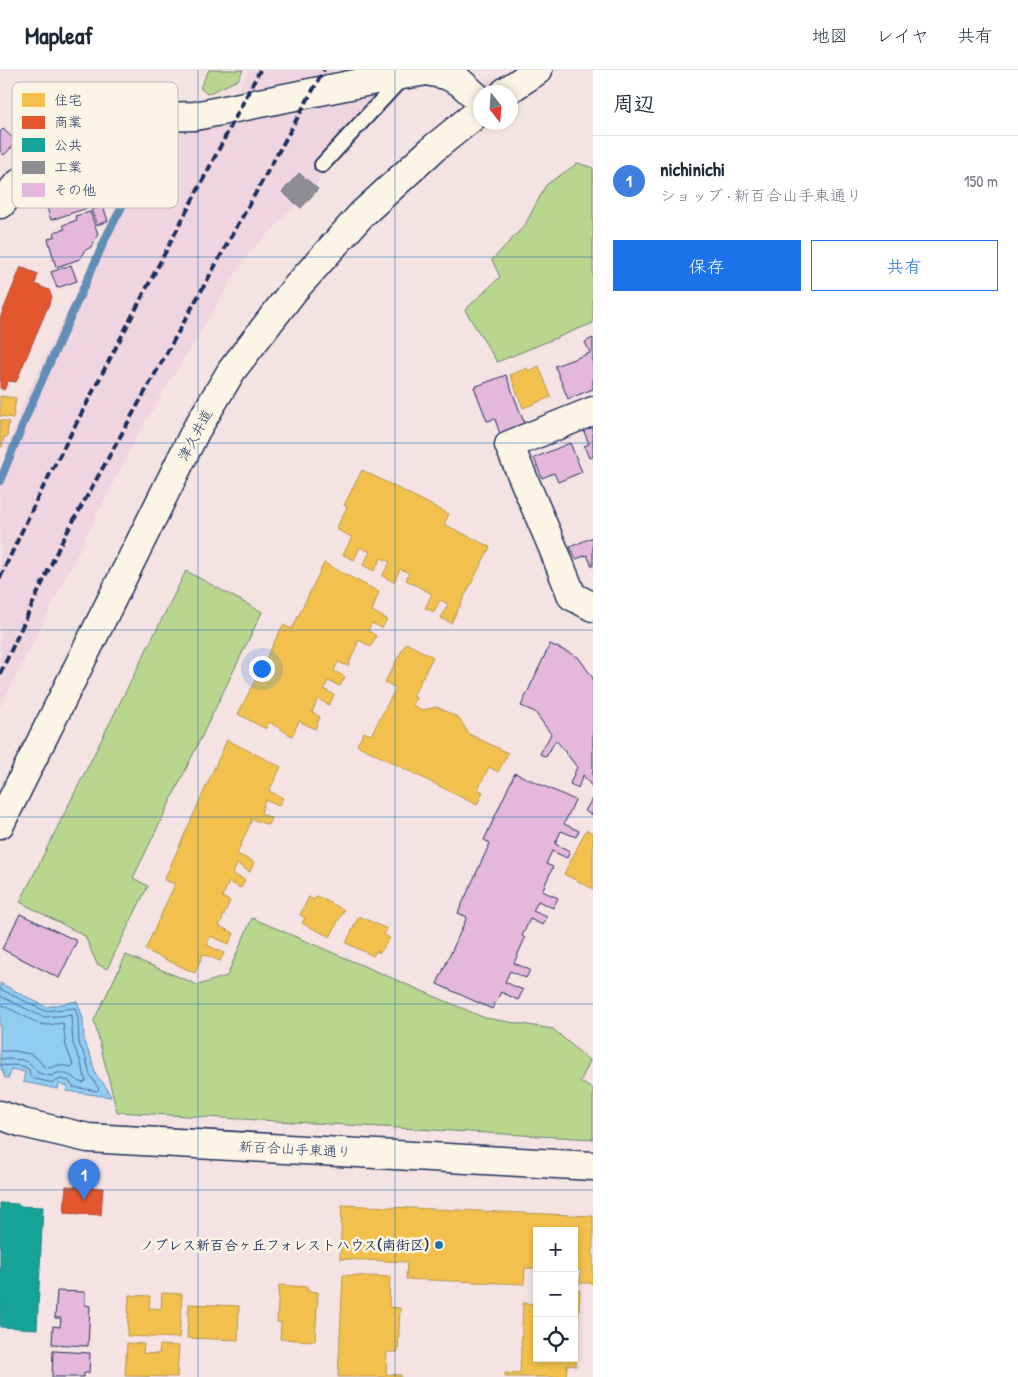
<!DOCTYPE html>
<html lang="ja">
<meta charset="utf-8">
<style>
:root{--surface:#fff;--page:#f2f2f3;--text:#1f2937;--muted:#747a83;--line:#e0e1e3;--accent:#1a73e8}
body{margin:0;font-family:"Patrick Hand","Klee One",sans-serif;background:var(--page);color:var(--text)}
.controls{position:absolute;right:15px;bottom:15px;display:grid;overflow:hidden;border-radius:0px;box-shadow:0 2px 8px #0003}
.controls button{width:45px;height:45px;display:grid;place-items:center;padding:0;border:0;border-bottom:1px solid var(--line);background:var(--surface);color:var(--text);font:25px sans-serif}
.compass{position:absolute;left:473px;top:15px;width:45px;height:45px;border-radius:50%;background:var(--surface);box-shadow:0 2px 8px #0003;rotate:163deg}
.you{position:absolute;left:261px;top:598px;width:18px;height:18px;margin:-12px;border:4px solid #fff;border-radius:50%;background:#1a73e8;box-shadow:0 0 0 8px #1a73e833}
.badge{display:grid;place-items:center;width:32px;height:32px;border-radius:50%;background:var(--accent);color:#fff;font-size:16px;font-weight:700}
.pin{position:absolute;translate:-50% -41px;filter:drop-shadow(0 1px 2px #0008)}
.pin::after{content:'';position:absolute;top:26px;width:18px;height:15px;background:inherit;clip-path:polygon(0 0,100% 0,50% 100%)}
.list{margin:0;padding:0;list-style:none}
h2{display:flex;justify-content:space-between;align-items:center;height:65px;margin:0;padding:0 20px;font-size:21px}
h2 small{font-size:16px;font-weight:400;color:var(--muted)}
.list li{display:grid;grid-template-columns:32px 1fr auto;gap:15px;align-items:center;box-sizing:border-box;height:90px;padding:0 20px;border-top:1px solid var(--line)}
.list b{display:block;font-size:19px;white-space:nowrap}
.list p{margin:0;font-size:16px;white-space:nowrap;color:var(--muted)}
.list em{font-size:16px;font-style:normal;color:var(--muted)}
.actions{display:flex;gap:10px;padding:15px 20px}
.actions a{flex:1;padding:11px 0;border:1px solid var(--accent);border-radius:0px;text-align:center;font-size:18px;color:var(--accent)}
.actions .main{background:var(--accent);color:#fff}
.icon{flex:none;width:28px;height:28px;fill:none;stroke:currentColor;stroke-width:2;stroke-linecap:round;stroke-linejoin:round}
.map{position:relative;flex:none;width:593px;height:1307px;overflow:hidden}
header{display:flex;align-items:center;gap:30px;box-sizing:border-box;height:70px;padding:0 25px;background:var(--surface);border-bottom:1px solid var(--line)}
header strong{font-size:24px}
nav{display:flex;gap:28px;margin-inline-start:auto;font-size:18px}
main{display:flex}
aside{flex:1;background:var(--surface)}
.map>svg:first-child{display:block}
</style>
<header>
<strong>Mapleaf</strong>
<nav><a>地図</a><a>レイヤ</a><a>共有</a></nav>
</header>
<main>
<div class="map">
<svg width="593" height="1307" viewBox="0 0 593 1307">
<rect width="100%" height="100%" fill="#f5e2e2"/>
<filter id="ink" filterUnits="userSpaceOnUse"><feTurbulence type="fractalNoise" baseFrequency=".02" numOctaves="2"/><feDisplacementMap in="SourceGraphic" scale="10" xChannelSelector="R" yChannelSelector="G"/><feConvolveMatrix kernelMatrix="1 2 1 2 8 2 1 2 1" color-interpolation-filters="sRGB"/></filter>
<g filter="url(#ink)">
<polygon fill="#f0d5e0" points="249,0 333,0 314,37 403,22 246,187 139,362 0,638 0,401 24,330 77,221 151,64 219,54"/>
<g fill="#b9d68e" stroke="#6a8276">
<polygon points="209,0 243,0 238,10 207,24 200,18"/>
<polygon points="578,93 593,98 593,253 497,292 465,240 500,207 492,190 525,155 546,115"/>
<polygon points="186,501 262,542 133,808 148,816 107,899 97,894 85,866 20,832"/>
<polygon points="252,848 485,948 553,959 590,991 580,1012 593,1019 593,1069 117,1042 94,950 126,885 198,915 227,906"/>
</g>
<polygon fill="#91ccf1" stroke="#628db6" points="0,913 46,937 77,931 83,948 84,972 91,987 95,1003 106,1017 111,1027 66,1021 67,1016 59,1014 58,1019 23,1012 25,1002 11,999 9,1008 5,1008 0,995"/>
<g fill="#f2c14e" stroke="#b29553">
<polygon points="539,296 551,327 523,338 510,305 527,298 528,301"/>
<polygon points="0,326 16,328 13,348 0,346"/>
<polygon points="0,350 9,352 7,367 4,367 2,377 0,376"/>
<polygon points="362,400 449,444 444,454 490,477 451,553 441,548 448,534 440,530 434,542 425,538 432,524 406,510 409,503 400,499 394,512 382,506 390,492 381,488 374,501 363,495 370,482 360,477 354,490 343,485 352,467 336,459 347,437 344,435"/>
<polygon points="324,493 379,522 372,541 387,549 382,558 372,553 368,560 376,566 371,577 359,570 348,596 338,592 334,601 345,607 340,616 328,611 324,619 334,625 329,635 318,629 312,642 320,647 315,659 299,651 292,666 269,652 266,659 238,644 283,555 292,559"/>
<polygon points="406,573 433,587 413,626 416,628 413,635 421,640 437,637 459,648 469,664 508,683 498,702 489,697 478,719 483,722 477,735 357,675 364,662 371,665 396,618 385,612"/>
<polygon points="227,670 281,697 269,721 283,728 279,736 265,730 261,743 271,748 268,755 252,749 237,784 254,792 250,802 237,794 233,804 245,810 241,818 229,812 222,827 230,831 219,856 234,863 229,874 210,866 207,875 224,883 220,891 203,884 195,903 145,880 175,814 164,810"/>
<polygon points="586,760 593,763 593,819 564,804"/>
<polygon points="317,826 344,840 330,867 302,853 305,848 300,845 309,827 314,830"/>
<polygon points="359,846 387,859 384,865 390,868 380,883 376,881 373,886 346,873"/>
<polygon points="342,1135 593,1146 593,1213 580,1213 581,1200 574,1200 574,1161 537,1161 537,1198 525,1198 524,1214 406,1209 407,1192 340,1189"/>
<polygon points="343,1205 390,1207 389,1237 400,1238 398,1282 387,1282 386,1304 401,1305 401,1307 338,1307"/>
<polygon points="279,1215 308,1217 307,1221 318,1222 315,1271 280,1269 281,1252 277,1252"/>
<polygon points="574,1220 580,1220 576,1296 567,1295 566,1307 505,1307 505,1303 520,1304 523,1233 537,1234 537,1288 574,1288"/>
<polygon points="162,1223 182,1224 179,1268 127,1266 129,1225 150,1226 149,1238 161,1239"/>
<polygon points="189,1234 239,1236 238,1270 187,1268"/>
<polygon points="127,1273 144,1274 143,1283 159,1284 160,1275 179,1276 177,1307 125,1306"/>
</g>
<g fill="#e4572e" stroke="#a84b3c">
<polygon points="21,197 38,204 35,214 49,220 52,227 16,312 8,311 4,320 0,318 0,248"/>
<polygon points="66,1116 103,1118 101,1145 64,1143"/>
</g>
<polygon fill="#17a398" stroke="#188087" points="0,1133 18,1134 18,1136 43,1137 37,1259 0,1257"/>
<polygon fill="#8d8d92" stroke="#6b7182" points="299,103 318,119 301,138 282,122"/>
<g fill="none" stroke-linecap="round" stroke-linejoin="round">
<g stroke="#4a6e99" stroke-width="1">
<path d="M0,919L45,941L75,938L78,948L79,974L86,988L90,1005L99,1019L97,1021L73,1017L69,1011L61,1009L53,1013L31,1008L30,1006L29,1000C21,992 9,997 0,995"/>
<path d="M0,926L43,947L71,945L73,974L80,990L86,1011L83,1013L77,1011L71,1006L63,1003H57L51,1006L38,1003C27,986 18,990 0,989"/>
<polyline points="0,934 40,954 47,955 63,953 66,976 73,995 71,997 59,995 50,998 44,997 37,988 30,984 15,981 0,981"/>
</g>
<polyline stroke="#628db6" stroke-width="8" points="0,411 31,335 108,163 158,69"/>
</g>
<g fill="#e5b7da" stroke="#1b2f5e">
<polygon points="3,59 17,72 4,85 0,81 0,62"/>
<polygon points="77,111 87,138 51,150 42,123"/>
<polygon points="103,136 108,151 97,155 91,140"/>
<polygon points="90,142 98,164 91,177 84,181 80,189 56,197 48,169 55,166 54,162 65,159 63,155 77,150 75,146"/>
<polygon points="71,195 77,211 57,218 51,202"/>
<polygon points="593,268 593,319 568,329 555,296 590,283 585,272"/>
<polygon points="506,305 525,355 500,364 495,349 487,351 474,317"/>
<polygon points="593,355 593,387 589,388 584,376 589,374 583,359"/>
<polygon points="570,373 582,402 558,412 554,403 542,408 534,388"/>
<polygon points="593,467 593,496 592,496 587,485 576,489 570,477"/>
<polygon points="550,574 578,587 593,608 593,718 583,705 578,718 570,714 577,697 556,670 546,687 540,684 551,664 535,642 521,636"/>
<polygon points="515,703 575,730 564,754 579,761 576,767 561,761 555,774 570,781 567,788 552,781 546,794 553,797 542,821 558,828 553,838 538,831 533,841 547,847 543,855 530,849 522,866 525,868 514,893 530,900 526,908 510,901 505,912 523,920 518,930 501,922 492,939 437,914 467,847 458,843 490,773 484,770"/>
<polygon points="593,727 593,742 591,745 585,741"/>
<polygon points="20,844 77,871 59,908 2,879"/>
<polygon points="57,1221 85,1222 85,1235 90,1236 88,1276 52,1274 53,1256 60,1257 61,1248 55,1248"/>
<polygon points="53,1281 90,1283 89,1303 84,1303 84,1307 52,1307"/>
</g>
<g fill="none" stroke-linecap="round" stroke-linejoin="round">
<defs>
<polyline id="service" points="322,95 402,8"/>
<g id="minor">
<polyline points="0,133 1,134 16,116 63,75 102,55 130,48 195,46 390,7 427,1 446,5 460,12 480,30"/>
<polyline points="593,341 509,375 553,478 572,526 593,537"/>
</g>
<polyline id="tertiary" points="0,1045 23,1053 88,1068 593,1096"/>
<g id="primary">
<polyline points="505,22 538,0"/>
<polyline points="0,754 196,360 232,300 294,220 361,145 434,78 480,41"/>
</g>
</defs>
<use href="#service" stroke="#1b2f5e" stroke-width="18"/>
<use href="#minor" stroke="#1b2f5e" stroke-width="31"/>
<use href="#tertiary" stroke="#1b2f5e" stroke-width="31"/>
<use href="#primary" stroke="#1b2f5e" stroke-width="31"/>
<use href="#service" stroke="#fcf5e5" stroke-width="14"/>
<use href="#minor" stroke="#fcf5e5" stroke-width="28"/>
<use href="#tertiary" stroke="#fcf5e5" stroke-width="28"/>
<use href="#primary" stroke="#fcf5e5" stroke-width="28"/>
<g stroke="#1b2f5e" stroke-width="4" stroke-dasharray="8 4" stroke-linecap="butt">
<polyline points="0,508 36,431 260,0"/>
<polyline points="0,604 61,473 324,0"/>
</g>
</g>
</g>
<path fill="none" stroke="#1f6fb2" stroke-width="1" stroke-opacity="0.55" d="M198,0V1307M395,0V1307M0,187H593M0,373H593M0,560H593M0,747H593M0,934H593M0,1120H593"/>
<circle fill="#1f6fb2" stroke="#fcf5e5" stroke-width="2" cx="439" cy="1175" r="5"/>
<g text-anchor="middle" stroke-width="5" stroke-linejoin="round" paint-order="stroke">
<g font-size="14" fill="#1b2f5e" stroke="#fcf5e5">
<text transform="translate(195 365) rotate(-62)" y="5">津久井道</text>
<text transform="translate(295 1079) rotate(3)" y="5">新百合山手東通り</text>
</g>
<g font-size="14" font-weight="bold" fill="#1b2f5e" stroke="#fcf5e5" text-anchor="end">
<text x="429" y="1180">ノブレス新百合ヶ丘フォレストハウス(南街区)</text>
</g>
</g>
<rect x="12" y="12" width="166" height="126" rx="8" fill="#fcf5e5" stroke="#b8babc" stroke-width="1"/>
<rect x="22" y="23" width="23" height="14" fill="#f2c14e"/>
<rect x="22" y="46" width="23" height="13" fill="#e4572e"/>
<rect x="22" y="68" width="23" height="14" fill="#17a398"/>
<rect x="22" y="91" width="23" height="13" fill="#8d8d92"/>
<rect x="22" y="113" width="23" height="14" fill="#e5b7da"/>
<g font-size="14" fill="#1b2f5e">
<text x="54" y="35">住宅</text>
<text x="54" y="57">商業</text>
<text x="54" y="80">公共</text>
<text x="54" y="102">工業</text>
<text x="54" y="125">その他</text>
</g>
</svg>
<div class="controls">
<button>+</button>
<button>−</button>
<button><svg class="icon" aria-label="locate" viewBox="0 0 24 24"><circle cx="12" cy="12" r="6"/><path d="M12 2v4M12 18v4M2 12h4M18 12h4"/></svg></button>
</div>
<svg class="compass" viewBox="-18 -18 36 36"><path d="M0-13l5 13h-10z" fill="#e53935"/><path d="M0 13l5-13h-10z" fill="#747a83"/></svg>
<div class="you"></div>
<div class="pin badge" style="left:84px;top:1130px;background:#3f7fe0">1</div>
</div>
<aside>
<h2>周辺<small></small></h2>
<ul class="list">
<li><span class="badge" style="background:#3f7fe0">1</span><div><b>nichinichi</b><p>ショップ · 新百合山手東通り</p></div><em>150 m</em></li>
</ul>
<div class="actions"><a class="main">保存</a><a>共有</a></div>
</aside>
</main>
